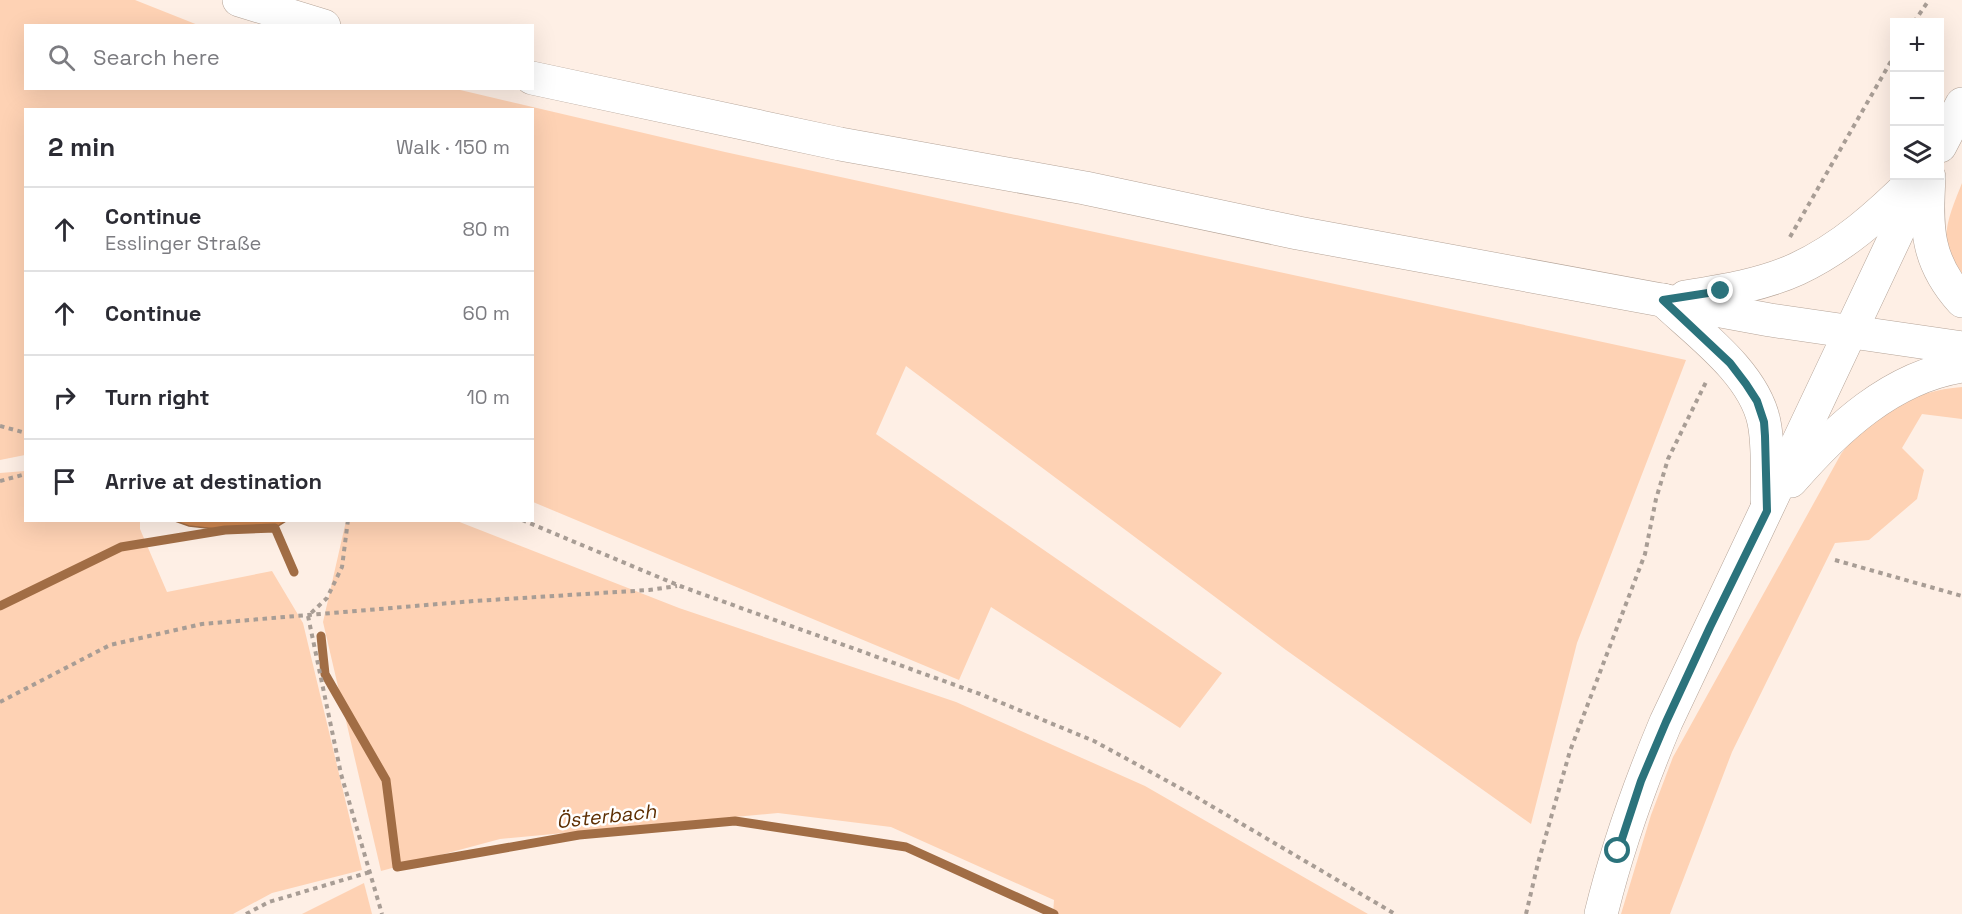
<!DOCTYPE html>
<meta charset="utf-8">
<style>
:root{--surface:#fff;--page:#f7f7f7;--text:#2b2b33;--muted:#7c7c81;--line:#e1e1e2}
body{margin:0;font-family:"Space Grotesk",sans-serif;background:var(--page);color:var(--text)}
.controls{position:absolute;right:18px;top:18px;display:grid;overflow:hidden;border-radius:0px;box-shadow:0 6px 24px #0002}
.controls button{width:54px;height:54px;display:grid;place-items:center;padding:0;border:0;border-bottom:2px solid var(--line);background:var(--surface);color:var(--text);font:30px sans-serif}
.stop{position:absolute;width:18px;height:18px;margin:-14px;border:4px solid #2b737c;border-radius:50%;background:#fff}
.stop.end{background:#2b737c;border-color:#fff;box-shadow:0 2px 6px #0008}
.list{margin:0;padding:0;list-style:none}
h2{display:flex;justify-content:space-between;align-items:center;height:78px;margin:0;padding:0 24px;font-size:26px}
h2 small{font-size:20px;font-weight:400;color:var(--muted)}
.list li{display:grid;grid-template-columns:39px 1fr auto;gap:18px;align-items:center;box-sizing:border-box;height:84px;padding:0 24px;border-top:2px solid var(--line)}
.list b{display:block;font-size:22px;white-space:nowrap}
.list p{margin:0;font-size:20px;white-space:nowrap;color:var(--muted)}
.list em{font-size:20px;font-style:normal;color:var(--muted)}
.icon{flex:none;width:33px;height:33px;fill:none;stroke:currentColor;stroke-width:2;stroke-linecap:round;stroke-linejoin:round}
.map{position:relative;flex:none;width:1962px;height:914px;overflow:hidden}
.search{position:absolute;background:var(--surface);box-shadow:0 6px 24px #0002;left:24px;top:24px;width:510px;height:66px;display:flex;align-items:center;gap:15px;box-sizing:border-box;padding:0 21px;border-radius:0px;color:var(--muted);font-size:22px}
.panel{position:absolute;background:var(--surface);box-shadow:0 6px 24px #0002;left:24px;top:108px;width:510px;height:414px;border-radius:0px}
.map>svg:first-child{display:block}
</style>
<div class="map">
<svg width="1962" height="914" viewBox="0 0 1962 914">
<rect width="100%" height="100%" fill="#feefe5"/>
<g fill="#fed2b4">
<polygon points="0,0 135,0 198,25 26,26 26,88 456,89 725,152 1686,360 1577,643 1531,824 1286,650 906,366 876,434 1222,673 1180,728 991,607 959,680 533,502 532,110 26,110 25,455 0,460"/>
<path d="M1962,183V280C1957,271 1949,259 1947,249C1943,226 1954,204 1962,183Z"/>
<path d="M1962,387V419L1922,414L1902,448L1924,470L1917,499L1869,540L1835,543L1732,752L1670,914H1621L1651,815L1673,757L1841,454C1871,413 1912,391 1962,387Z"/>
<polygon points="25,471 26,520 140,521 140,529 167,592 272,571 303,623 362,870 272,893 233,914 0,914 0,473"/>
<polygon points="346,521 457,521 679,608 956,702 1145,786 1368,914 1053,914 1054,900 891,827 778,813 500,839 381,871 323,622"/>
<polygon points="364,883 372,914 302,914"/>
</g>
<polygon fill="#cd854f" stroke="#a16d45" stroke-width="1.5" points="175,521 286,521 275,528 225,530 189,526"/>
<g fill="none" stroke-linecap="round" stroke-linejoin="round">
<g stroke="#a16d45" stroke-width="9">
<polyline points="0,606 121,547 225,530 275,528 294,572"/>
<polyline points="321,636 325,674 386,780 397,867 579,835 735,821 906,847 1054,914"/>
</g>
<defs>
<g id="secondary">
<polyline points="239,0 324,26"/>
<polyline points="532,78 840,144 1085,188 1298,233 1770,320 1962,348"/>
<polyline points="1940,146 1962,104"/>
<path d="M1929,177C1926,228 1926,261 1962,301"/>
<path d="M1685,297C1723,291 1762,285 1797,269C1842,248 1879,215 1914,180"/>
<path d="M1663,300C1698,333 1754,373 1764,422C1769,447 1767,475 1767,500"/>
<path d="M1791,481C1836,429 1891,377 1962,366"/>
<path d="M1601,914C1617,848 1640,784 1666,722L1924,176"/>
</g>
</defs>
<use href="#secondary" stroke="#b5a498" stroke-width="34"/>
<g stroke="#a89d95" stroke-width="4" stroke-dasharray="4.5 4.5" stroke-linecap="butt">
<polyline points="1914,22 1929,0"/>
<polyline points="1790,237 1894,56"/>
<polyline points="0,426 26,433"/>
<polyline points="0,481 26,474"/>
<polyline points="348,520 342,567 327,598 308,616 341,774 382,914"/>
<polyline points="522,520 680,586 980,694 1094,741 1191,794 1395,914"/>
<polyline points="1835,560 1962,596"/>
<polyline points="0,702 110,645 202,624 474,601 649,590 677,586"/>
<polyline points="246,914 269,902 370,872"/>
<polyline points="1526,914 1538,863 1570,751 1645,554 1656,499 1668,459 1706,382"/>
</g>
<use href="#secondary" stroke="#fff" stroke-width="33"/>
</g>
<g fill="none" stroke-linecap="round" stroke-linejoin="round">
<polyline stroke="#2b737c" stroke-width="8" points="1618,851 1641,781 1666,722 1710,627 1767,511 1765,436 1764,422 1757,401 1746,384 1730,363 1663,300 1721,291"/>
</g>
<g text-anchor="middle" stroke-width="5" stroke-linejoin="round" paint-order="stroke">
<g font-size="20" font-style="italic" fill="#5d2e02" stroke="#fff">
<text transform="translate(606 816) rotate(-6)" y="7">Österbach</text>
</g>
</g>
</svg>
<div class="controls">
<button>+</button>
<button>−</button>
<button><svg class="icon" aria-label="layers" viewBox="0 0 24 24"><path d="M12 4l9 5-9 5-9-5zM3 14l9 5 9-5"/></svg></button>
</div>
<div class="stop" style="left:1618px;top:851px"></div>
<div class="stop end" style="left:1721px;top:291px"></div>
<div class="search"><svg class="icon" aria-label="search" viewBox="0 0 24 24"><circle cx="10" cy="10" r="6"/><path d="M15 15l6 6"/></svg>Search here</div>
<section class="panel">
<h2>2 min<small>Walk · 150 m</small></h2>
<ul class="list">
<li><svg class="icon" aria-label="ahead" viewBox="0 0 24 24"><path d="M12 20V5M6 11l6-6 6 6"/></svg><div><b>Continue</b><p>Esslinger Straße</p></div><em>80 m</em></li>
<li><svg class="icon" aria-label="ahead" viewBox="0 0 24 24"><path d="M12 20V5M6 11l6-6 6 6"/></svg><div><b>Continue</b></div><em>60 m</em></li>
<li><svg class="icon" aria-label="right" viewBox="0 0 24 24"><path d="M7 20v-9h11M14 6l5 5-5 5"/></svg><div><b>Turn right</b></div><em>10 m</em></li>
<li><svg class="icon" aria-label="arrive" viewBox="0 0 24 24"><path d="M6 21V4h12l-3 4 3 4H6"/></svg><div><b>Arrive at destination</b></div></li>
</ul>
</section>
</div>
